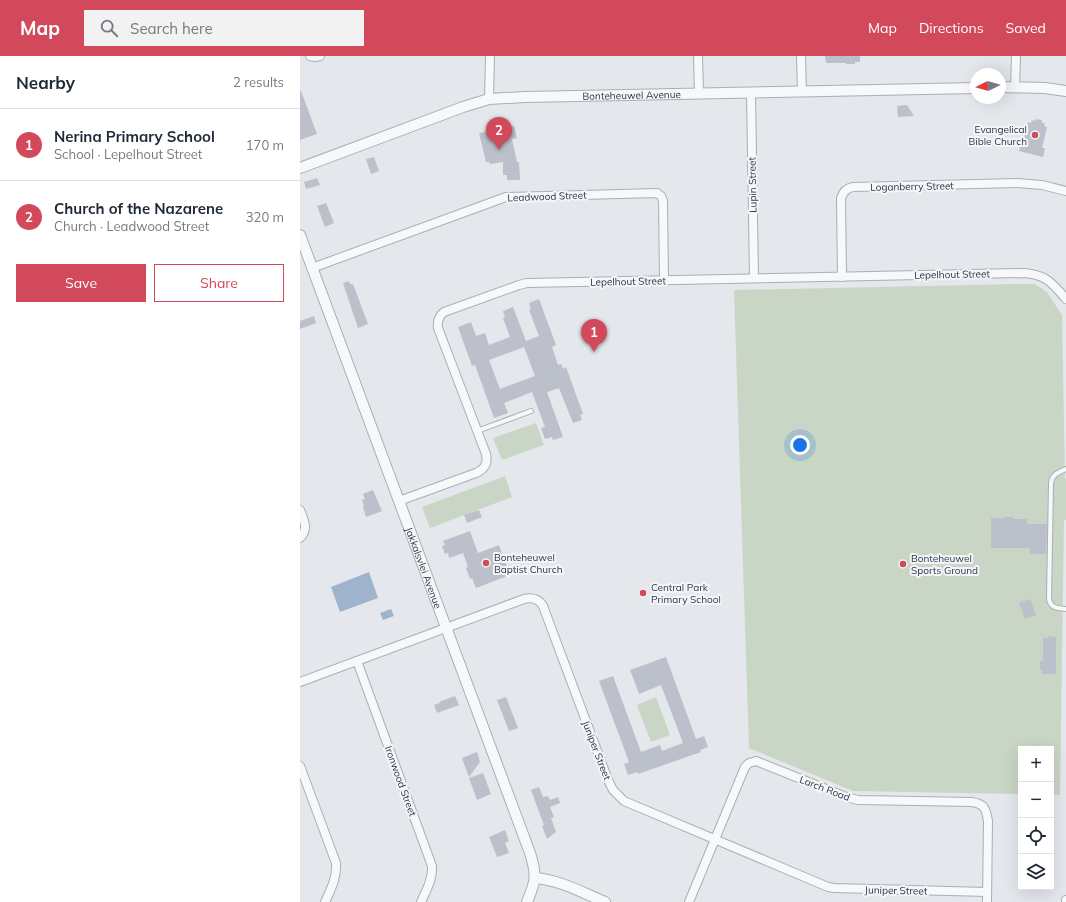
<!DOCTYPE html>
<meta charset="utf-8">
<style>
:root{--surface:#fff;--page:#f2f2f3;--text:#1f2937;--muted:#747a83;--line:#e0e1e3;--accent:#d1495b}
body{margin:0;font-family:Mulish,sans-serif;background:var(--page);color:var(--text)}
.controls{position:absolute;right:12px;bottom:12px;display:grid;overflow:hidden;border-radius:0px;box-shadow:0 4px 16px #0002}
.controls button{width:36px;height:36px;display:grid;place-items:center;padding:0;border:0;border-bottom:1px solid var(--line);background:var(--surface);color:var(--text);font:20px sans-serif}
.compass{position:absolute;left:670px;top:12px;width:36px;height:36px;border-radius:50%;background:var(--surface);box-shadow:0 4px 16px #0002;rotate:264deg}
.you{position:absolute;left:500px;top:389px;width:14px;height:14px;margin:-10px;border:3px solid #fff;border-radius:50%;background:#1a73e8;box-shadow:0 0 0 6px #1a73e833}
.badge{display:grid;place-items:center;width:26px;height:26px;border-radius:50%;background:var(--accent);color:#fff;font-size:13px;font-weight:700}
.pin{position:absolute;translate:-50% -33px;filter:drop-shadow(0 1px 2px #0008)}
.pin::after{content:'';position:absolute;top:21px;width:14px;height:12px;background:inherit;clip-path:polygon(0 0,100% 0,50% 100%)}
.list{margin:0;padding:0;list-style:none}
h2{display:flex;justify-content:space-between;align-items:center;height:52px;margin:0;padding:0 16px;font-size:17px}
h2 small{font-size:13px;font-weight:400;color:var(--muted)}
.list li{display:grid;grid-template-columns:26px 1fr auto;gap:12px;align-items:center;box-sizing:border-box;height:72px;padding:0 16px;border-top:1px solid var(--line)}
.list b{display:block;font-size:15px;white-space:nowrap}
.list p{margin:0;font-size:13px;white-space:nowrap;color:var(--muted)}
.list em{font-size:13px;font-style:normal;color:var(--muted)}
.actions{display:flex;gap:8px;padding:12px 16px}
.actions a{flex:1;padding:9px 0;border:1px solid var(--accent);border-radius:0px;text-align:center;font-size:14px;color:var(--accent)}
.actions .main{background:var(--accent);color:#fff}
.icon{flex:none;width:22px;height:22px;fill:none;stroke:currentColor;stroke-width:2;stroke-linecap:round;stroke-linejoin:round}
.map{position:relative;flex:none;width:766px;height:846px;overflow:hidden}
header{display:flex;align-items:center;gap:24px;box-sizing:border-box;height:56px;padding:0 20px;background:var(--accent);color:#fff}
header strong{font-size:19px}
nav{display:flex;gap:22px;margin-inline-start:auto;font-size:14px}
.search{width:280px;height:36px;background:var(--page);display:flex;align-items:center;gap:10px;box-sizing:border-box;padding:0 14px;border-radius:0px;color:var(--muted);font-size:15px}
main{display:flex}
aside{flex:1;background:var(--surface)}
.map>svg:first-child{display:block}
</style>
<header>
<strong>Map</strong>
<div class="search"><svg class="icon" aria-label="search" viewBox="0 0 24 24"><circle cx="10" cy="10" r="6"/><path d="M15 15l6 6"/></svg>Search here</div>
<nav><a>Map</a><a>Directions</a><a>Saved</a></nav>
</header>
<main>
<aside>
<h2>Nearby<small>2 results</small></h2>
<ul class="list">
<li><span class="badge">1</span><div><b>Nerina Primary School</b><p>School · Lepelhout Street</p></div><em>170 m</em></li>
<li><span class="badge">2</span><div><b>Church of the Nazarene</b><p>Church · Leadwood Street</p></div><em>320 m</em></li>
</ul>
<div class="actions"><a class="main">Save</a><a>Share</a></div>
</aside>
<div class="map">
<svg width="766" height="846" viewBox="0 0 766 846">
<rect width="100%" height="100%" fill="#e4e7ec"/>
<g fill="#c9d6c5">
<polygon points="721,228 735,228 747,236 762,259 765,422 766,423 766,464 764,464 760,739 751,739 751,693 721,693 721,738 553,735 449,692 434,234"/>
<polygon points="236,367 244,389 202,404 193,382"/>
<polygon points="205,420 212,441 130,472 122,451"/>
<polygon points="356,641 370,679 351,686 337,649"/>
</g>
<g fill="#9fb4cc">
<polygon points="69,516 78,542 40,556 31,531"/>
<polygon points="91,553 94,560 83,564 80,557"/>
</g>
<g fill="#bbc0ca" fill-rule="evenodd">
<polygon points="525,0 560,0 560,6 555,6 555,8 546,8 546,7 526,7"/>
<polygon points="0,35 1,35 17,78 0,84"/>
<polygon points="607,49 614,60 598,61 597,50"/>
<polygon points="736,63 742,64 742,67 745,67 744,70 747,71 742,92 745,92 743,101 719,95 721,87 723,87 728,66 731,67 732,64 735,65"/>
<polygon points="209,68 210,71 214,70 217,82 212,83 217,106 219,106 220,124 207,124 207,119 203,119 203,106 190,108 189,106 186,106 179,77 185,76 185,75 199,72 199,70"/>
<polygon points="74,101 79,115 71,118 66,103"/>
<polygon points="17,122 20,129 6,133 4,126"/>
<polygon points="26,147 34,167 25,171 17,150"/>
<polygon points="49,225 50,228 53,228 68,268 58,272 43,227"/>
<path d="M239,243L256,289L252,291L258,309L261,308L263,313L266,311L283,358L280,359L282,364L273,367L259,332L247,336L263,381L253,384L252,381L245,383L241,372L245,371L232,336L204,347L208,357L194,362L175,309L172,310L158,271L171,266L176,280L185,277L189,289L210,281L203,262L205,261L203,255L213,251L226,285L239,280L229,254L231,253L229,247ZM224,291L235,320L200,333L189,304Z"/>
<polygon points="14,260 16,267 0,273 0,265"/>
<polygon points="73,434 82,455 66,461 63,451 64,450 62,444 65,443 63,438"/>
<polygon points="179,454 182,461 167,467 164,459"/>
<polygon points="704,461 713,461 713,463 727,463 727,468 747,468 746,498 730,498 730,492 691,492 691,462 704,462"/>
<polygon points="170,475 178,497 199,489 210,519 176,532 172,522 170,523 166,512 168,511 163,497 149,502 148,497 145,498 142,490 145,489 143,485"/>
<polygon points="730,543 736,559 725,563 719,547"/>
<polygon points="748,580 756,581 756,618 742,618 742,614 740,614 740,605 743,605 743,582 748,582"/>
<polygon points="366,601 396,683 404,680 408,691 400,694 401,696 338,718 337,716 328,719 324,708 329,706 299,625 313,620 341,696 360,689 362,695 383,687 361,629 339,638 330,614"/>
<polygon points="155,640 159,649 137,657 134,649 140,647 139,646"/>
<polygon points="206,641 218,672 209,675 197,644"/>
<polygon points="177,696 180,706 169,721 162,702"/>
<polygon points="183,717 191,738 177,744 169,722"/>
<polygon points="239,731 243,741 248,740 250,744 258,741 260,747 250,751 254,761 251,762 256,776 247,783 242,770 244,769 231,734"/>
<polygon points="205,774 209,785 205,787 209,797 197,801 189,781"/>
</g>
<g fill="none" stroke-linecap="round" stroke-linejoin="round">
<defs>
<g id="service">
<polyline points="177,375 231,355"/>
<path d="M766,413C759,416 752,418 751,427L749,543C751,553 758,552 766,553"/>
</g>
<g id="minor">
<polyline points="10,0 15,1 20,0"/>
<polyline points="398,0 399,37"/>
<polyline points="501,0 502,35"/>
<polyline points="715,31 716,0"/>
<polyline points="451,36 454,222"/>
<polyline points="189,43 190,0"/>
<polyline points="12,212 206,141 357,137 361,140 363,145 364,224"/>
<path d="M542,221L541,142C543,136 547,132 553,131L717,127L742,129L766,135"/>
<path d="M99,445L176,417C185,413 188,407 186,398L138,272C137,265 139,260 144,256L219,229L227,227L724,217C747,219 752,227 766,243"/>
<path d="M0,454C4,464 9,473 0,482"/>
<path d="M57,605L132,810C133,823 126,835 121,846"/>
<path d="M0,626L224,543C233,541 239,543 243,550L308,724L313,734L324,745L528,831L534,832L687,836"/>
<path d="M0,710L36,807C37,822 31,833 25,846"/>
<path d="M389,846L445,711L449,707L456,705L546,741L558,744L672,746C685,748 686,753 688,765L687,846"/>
<polyline points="766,846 766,844"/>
</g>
<g id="tertiary">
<polyline points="700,31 745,32 766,35"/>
<path id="s1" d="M0,112L163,51L189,43L225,41L676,32"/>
<path id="s2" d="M0,179L230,797C237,819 236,825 227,846"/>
<path d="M235,822C260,824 283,837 305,846"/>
</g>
</defs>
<use href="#service" stroke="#a9aeb7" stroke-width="6"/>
<use href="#minor" stroke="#a9aeb7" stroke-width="10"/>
<use href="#tertiary" stroke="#a9aeb7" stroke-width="12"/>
<use href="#service" stroke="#f7f8fa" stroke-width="4"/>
<use href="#minor" stroke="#f7f8fa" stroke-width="8"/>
<use href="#tertiary" stroke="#f7f8fa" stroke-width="10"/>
</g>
<g fill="#d1495b" stroke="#f4f6f9" stroke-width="1.5">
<circle cx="735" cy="79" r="4"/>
<circle cx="186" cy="507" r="4"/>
<circle cx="603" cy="508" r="4"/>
<circle cx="343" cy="537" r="4"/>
</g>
<g text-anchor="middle" stroke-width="4" stroke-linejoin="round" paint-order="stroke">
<g font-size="10" fill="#2b3445" stroke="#f4f6f9">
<text dy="4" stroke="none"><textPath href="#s1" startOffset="344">Bonteheuwel Avenue</textPath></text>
<text transform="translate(452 129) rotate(-91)" y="4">Lupin Street</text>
<text transform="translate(612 130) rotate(-1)" y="4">Loganberry Street</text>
<text transform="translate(247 140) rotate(-2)" y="4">Leadwood Street</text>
<text transform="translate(652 218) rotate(-1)" y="4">Lepelhout Street</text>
<text transform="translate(328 225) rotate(-1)" y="4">Lepelhout Street</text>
<text dy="4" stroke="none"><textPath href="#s2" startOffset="355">Jakkalsvlei Avenue</textPath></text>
<text transform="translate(297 694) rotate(69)" y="4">Juniper Street</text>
<text transform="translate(101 725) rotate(70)" y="4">Ironwood Street</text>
<text transform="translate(525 732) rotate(21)" y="4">Larch Road</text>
<text transform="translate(596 834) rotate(1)" y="4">Juniper Street</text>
</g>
<g font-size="10" fill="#2b3445" stroke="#f4f6f9" text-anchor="start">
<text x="727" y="77" text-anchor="end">Evangelical<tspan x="727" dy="12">Bible Church</tspan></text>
<text x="194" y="505">Bonteheuwel<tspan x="194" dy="12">Baptist Church</tspan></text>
<text x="611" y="506">Bonteheuwel<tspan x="611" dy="12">Sports Ground</tspan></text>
<text x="351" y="535">Central Park<tspan x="351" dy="12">Primary School</tspan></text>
</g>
</g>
</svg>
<div class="controls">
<button>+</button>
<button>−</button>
<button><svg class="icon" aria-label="locate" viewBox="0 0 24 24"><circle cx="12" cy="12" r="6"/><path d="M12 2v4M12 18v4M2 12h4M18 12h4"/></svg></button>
<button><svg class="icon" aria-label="layers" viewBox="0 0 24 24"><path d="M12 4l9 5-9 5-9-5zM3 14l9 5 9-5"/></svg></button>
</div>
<svg class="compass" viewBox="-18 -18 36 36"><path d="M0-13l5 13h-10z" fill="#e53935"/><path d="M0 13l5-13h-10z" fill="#747a83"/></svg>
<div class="you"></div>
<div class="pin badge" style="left:294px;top:296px">1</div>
<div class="pin badge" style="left:199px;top:94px">2</div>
</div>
</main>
